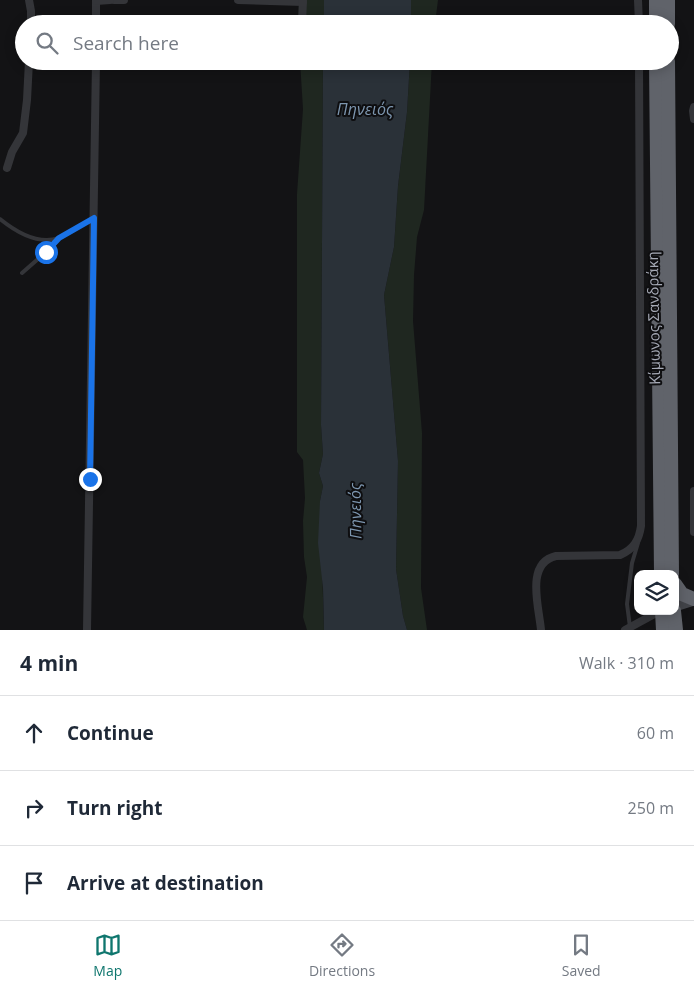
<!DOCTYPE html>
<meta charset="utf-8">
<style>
:root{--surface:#fff;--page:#f2f2f3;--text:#1f2937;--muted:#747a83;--line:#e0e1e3;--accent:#0f766e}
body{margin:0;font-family:"Open Sans",sans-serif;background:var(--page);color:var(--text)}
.controls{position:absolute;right:15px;bottom:15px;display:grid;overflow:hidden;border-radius:10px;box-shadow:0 2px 12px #0003}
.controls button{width:45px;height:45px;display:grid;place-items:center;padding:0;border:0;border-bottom:1px solid var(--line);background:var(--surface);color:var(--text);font:25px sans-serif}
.stop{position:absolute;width:15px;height:15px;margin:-11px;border:4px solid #1a73e8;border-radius:50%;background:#fff}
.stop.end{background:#1a73e8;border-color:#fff;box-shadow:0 1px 5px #0008}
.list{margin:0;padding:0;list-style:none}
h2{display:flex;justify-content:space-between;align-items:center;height:65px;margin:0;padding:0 20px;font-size:21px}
h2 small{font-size:16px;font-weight:400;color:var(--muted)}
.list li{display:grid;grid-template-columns:32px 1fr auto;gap:15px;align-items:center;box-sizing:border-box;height:75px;padding:0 20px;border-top:1px solid var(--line)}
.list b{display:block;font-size:19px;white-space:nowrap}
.list em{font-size:16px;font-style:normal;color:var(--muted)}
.icon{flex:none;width:28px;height:28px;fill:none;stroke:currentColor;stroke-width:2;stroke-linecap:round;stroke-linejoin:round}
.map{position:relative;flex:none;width:694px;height:630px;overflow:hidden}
.search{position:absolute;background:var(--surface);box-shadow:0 2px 12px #0003;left:15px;right:15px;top:15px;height:55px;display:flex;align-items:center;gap:12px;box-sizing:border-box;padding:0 18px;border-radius:28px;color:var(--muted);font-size:19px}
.sheet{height:290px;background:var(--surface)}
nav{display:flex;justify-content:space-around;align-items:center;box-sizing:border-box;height:70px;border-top:1px solid var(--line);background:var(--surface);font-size:14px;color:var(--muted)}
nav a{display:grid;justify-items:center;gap:2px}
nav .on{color:var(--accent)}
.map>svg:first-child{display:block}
</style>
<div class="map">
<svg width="694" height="630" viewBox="0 0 694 630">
<rect width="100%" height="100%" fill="#131315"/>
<g fill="#1f2720">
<polygon points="299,0 324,0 324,24 298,24"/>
<polygon points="411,0 438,0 435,24 411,24"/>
<polygon points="300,61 323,61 321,425 323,454 319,473 323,486 320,501 324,630 307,630 303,617 307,577 304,557 303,521 305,498 303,460 297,452 297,194 303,109"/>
<polygon points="410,61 432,61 424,210 417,237 414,275 413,321 422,433 421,588 427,630 407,630 403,616 396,569 398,461 384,295 394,247 398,186 407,112"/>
</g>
<g fill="#2a3138">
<rect x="324" y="0" width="87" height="24"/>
<polygon points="323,61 410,61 407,112 398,186 394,247 384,295 398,461 396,569 403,616 407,630 324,630 323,588 318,543 320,501 323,486 319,473 323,454 321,425"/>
</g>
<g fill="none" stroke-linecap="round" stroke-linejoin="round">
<g stroke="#343539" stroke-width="4">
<path d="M0,219C16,232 38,245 59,238C71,233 83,224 94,218"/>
<polyline points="22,273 46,252 59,238"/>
<polyline points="630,627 627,604 632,563 638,543"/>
</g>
<g stroke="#343539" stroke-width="8">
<polyline points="29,0 31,11 31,24"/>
<polyline points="96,0 96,24"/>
<polyline points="114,0 124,0"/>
<polyline points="238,0 303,2"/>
<polyline points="638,0 639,24"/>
<polyline points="96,1 110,0"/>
<polyline points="302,24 303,0"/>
<polyline points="694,107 693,111 694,119"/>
<polyline points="7,168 12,152 23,133 27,100 29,61"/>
<polyline points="694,491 694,532"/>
<polyline points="87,630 96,61"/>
<path d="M541,630C539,607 525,563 556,556L620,555C634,549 639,540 641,526L639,61"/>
<polyline points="625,630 660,611"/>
</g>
<polyline stroke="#424449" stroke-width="11" points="675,606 694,600"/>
<g stroke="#60636a" stroke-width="14">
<polyline points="656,0 656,24"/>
<polyline points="668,0 668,24"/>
<polyline points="656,61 661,574"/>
<polyline points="668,61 672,574"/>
<polyline points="675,584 682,594 694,599"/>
<polyline points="662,611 663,630"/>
<polyline points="674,611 676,630"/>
</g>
</g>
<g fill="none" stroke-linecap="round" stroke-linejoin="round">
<polyline stroke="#1a73e8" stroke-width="6" points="46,252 59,238 94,218 90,479"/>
</g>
<g text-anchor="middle" stroke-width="4" stroke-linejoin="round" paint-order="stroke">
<g font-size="15" fill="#a5a9b5" stroke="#0e0e10">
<text transform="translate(654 318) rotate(-91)" y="5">Κίμωνος Σανδράκη</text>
</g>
<g font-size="16" font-style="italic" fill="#7d96af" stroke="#0e0e10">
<text x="365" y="115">Πηνειός</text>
<text transform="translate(355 511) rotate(-91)" y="6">Πηνειός</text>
</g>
</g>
</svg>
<div class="controls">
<button><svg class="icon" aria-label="layers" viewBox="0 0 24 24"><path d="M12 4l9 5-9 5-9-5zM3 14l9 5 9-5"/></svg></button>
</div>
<div class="stop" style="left:46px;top:252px"></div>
<div class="stop end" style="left:90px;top:479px"></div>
<div class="search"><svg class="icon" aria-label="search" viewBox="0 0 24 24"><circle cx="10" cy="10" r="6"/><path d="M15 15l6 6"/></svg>Search here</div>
</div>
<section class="sheet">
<h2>4 min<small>Walk · 310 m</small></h2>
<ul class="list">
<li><svg class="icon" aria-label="ahead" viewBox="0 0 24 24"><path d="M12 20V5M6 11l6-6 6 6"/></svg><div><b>Continue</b></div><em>60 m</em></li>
<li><svg class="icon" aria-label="right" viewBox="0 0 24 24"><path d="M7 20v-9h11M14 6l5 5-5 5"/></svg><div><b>Turn right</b></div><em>250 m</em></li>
<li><svg class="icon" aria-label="arrive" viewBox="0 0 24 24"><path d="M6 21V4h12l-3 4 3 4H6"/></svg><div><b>Arrive at destination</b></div></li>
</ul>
</section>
<nav>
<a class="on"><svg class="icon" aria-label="map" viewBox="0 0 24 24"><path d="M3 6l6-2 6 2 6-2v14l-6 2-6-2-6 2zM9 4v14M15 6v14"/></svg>Map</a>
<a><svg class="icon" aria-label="directions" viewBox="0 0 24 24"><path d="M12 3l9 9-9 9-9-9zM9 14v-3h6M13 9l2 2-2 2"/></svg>Directions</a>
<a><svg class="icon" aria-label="saved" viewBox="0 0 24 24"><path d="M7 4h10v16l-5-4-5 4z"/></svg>Saved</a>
</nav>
